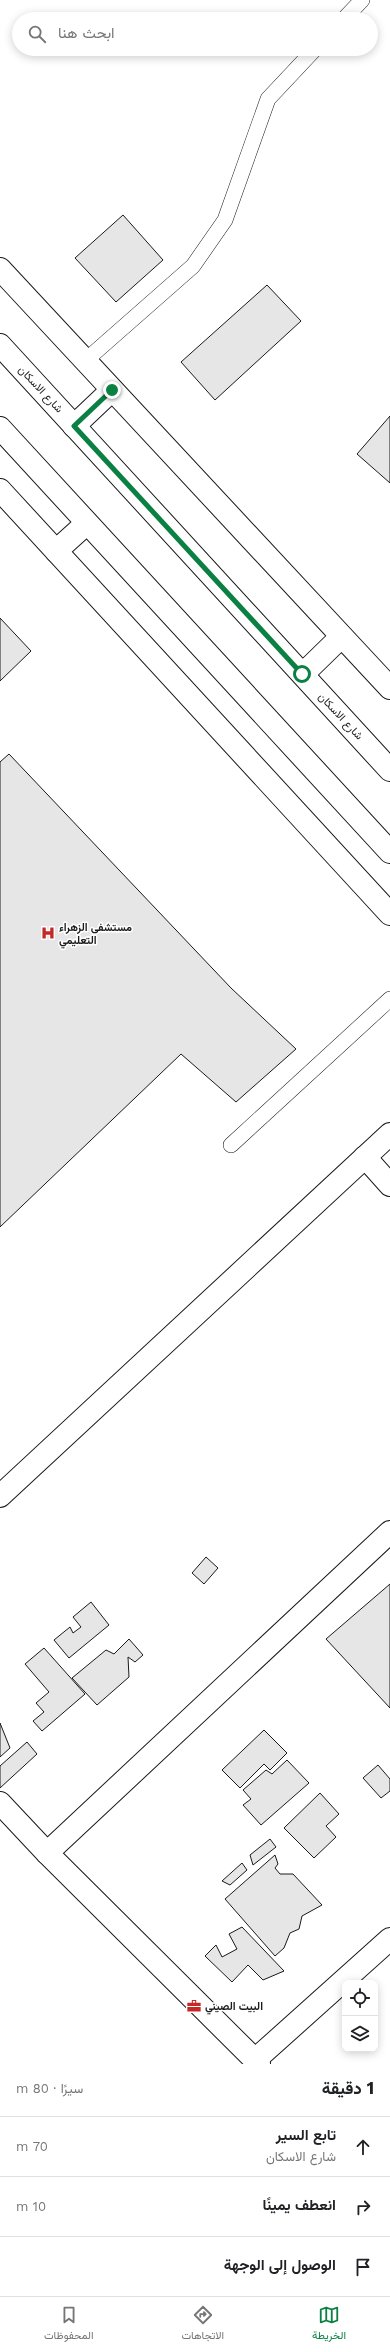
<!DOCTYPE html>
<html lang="ar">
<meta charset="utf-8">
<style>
:root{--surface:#fff;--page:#f2f2f2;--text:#202124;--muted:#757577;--line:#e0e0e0;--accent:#0b8043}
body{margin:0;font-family:"Work Sans",Vazirmatn,sans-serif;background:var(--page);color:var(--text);direction:rtl}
.controls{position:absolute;right:12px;bottom:12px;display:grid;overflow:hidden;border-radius:8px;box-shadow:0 2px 10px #0003}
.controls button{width:36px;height:36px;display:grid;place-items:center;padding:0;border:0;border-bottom:1px solid var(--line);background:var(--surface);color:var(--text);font:20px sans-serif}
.stop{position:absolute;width:12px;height:12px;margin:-9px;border:3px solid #0b8043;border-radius:50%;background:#fff}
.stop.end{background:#0b8043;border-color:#fff;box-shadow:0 1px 4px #0008}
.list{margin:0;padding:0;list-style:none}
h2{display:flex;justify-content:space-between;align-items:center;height:52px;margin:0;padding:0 16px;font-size:17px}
h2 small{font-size:13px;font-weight:400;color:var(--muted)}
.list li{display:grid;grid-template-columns:26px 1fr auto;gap:12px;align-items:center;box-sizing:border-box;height:60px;padding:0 16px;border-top:1px solid var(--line)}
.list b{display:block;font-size:15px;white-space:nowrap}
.list p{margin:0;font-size:13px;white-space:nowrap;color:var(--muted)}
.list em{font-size:13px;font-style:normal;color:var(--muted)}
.icon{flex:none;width:22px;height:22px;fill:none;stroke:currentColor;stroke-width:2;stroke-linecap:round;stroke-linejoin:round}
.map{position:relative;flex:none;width:390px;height:2064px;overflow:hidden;direction:ltr}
.search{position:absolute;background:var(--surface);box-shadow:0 2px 10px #0003;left:12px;right:12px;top:12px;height:44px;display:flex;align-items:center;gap:10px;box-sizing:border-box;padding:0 14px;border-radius:22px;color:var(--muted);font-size:15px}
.sheet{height:232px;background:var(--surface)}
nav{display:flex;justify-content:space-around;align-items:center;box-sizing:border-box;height:56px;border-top:1px solid var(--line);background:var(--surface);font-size:11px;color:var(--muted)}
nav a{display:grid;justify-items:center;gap:2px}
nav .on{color:var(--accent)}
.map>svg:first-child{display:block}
</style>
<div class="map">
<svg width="390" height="2064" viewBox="0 0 390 2064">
<rect width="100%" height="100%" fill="#fff"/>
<g fill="#e6e6e6" stroke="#1a1a1a">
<polygon points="123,215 163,260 116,302 75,258"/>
<polygon points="267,285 301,321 215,400 181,362"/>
<polygon points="390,416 390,483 357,454"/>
<polygon points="0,618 31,651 0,681"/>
<polygon points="9,754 231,988 296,1049 236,1102 181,1054 0,1227 0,762"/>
<polygon points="206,1557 218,1568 204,1584 192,1573"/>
<polygon points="390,1584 390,1708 326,1639"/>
<polygon points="91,1602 109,1625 69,1658 54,1640 70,1627 73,1633 81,1627 73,1617"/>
<polygon points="129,1639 143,1655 135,1662 128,1657 129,1677 97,1705 72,1678 106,1650 114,1654"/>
<polygon points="44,1648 85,1694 42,1731 33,1721 44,1712 36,1703 49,1692 25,1664"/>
<polygon points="0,1723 10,1748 0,1757"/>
<polygon points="264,1730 287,1753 270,1770 264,1764 240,1788 222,1770"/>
<polygon points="27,1742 37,1754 0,1788 0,1766"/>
<polygon points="287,1760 309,1783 261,1825 243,1805 251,1799 243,1790 266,1770 272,1774"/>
<polygon points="378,1765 390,1779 390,1791 381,1798 363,1778"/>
<polygon points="320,1793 339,1814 326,1826 336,1837 314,1858 284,1828"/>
<polygon points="270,1839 276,1847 253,1865 250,1855"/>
<polygon points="275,1855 278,1864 275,1868 280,1874 293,1874 322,1905 302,1916 299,1929 290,1933 284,1948 275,1956 225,1899"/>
<polygon points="242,1863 247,1870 230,1885 222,1881"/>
<polygon points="242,1927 284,1971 263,1980 248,1965 232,1982 205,1956 216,1945 222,1957 237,1949 229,1934"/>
</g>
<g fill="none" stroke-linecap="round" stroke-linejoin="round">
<defs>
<g id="service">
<polyline points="344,19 362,0"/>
<polyline points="85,361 193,266 225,220 268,99 315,49"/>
<polyline points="231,1145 390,999"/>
</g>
<g id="minor">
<polyline points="365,1157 390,1185"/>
<polyline points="0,1496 390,1134"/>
<polyline points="0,1803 47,1853 259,2064"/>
<polyline points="47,1853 390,1532"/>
<polyline points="255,2060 390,1939"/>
</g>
<g id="tertiary">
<polyline points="0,269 390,688"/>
<polyline points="0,490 390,914"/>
</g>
<g id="primary">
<polyline points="0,345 390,770"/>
<polyline points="74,426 112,390"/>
<polyline points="0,428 390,852"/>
<polyline points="56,551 87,523"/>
<polyline points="303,674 341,637"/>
</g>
</defs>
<use href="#service" stroke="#1a1a1a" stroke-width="16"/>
<use href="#minor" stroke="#1a1a1a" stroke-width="24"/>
<use href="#tertiary" stroke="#1a1a1a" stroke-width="24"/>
<use href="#primary" stroke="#1a1a1a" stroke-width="24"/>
<use href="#service" stroke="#fff" stroke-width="15"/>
<use href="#minor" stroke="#fff" stroke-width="22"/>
<use href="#tertiary" stroke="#fff" stroke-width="22"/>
<use href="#primary" stroke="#fff" stroke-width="22"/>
</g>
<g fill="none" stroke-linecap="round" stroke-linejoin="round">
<polyline stroke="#0b8043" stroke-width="5" points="112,390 74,426 302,674"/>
</g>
<defs>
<symbol id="hospital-bare" viewBox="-9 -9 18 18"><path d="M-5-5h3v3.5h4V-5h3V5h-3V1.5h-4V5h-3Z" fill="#c62828" stroke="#fff" stroke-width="2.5" paint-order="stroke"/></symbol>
<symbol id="office-bare" viewBox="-9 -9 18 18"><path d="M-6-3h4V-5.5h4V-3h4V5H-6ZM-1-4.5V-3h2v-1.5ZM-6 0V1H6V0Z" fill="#c62828" stroke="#fff" stroke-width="2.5" paint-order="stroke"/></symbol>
</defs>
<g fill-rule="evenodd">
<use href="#hospital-bare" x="38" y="923" width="20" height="20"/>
<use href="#office-bare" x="184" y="1996" width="20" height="20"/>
</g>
<g text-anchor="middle" stroke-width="3" stroke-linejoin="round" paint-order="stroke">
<g font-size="11" fill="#1a1a1a" stroke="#fff">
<text transform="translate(41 389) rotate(47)" y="4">شارع الاسكان</text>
<text transform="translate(341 716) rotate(47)" y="4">شارع الاسكان</text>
</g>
<g font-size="11" font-weight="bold" fill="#1a1a1a" stroke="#fff" text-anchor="start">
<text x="59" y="931">مستشفى الزهراء<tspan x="59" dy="13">التعليمي</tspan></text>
<text x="205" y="2010">البيت الصيني</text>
</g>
</g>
</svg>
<div class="controls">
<button><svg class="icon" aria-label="locate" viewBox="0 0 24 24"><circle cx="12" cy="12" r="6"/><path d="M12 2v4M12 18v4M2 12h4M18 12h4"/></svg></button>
<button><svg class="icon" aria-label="layers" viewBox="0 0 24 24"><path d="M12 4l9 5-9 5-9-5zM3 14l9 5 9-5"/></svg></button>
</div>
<div class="stop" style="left:302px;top:674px"></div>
<div class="stop end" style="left:112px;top:390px"></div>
<div class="search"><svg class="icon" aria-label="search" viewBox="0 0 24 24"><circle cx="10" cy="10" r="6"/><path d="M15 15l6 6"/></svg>ابحث هنا</div>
</div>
<section class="sheet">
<h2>1 دقيقة<small>سيرًا · 80 m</small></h2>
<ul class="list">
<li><svg class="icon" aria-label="ahead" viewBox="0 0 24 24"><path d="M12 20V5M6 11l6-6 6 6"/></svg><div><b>تابع السير</b><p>شارع الاسكان</p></div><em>70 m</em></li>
<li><svg class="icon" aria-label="right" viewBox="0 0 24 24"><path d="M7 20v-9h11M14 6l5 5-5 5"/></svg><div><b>انعطف يمينًا</b></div><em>10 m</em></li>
<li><svg class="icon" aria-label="arrive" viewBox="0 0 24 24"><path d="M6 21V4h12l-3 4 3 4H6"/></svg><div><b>الوصول إلى الوجهة</b></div></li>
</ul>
</section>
<nav>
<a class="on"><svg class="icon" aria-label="map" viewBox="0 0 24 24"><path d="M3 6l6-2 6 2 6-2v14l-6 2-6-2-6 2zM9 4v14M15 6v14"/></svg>الخريطة</a>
<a><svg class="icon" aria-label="directions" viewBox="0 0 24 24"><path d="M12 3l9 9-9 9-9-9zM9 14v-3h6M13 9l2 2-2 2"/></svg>الاتجاهات</a>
<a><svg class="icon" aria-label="saved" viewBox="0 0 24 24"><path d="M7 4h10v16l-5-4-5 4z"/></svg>المحفوظات</a>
</nav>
